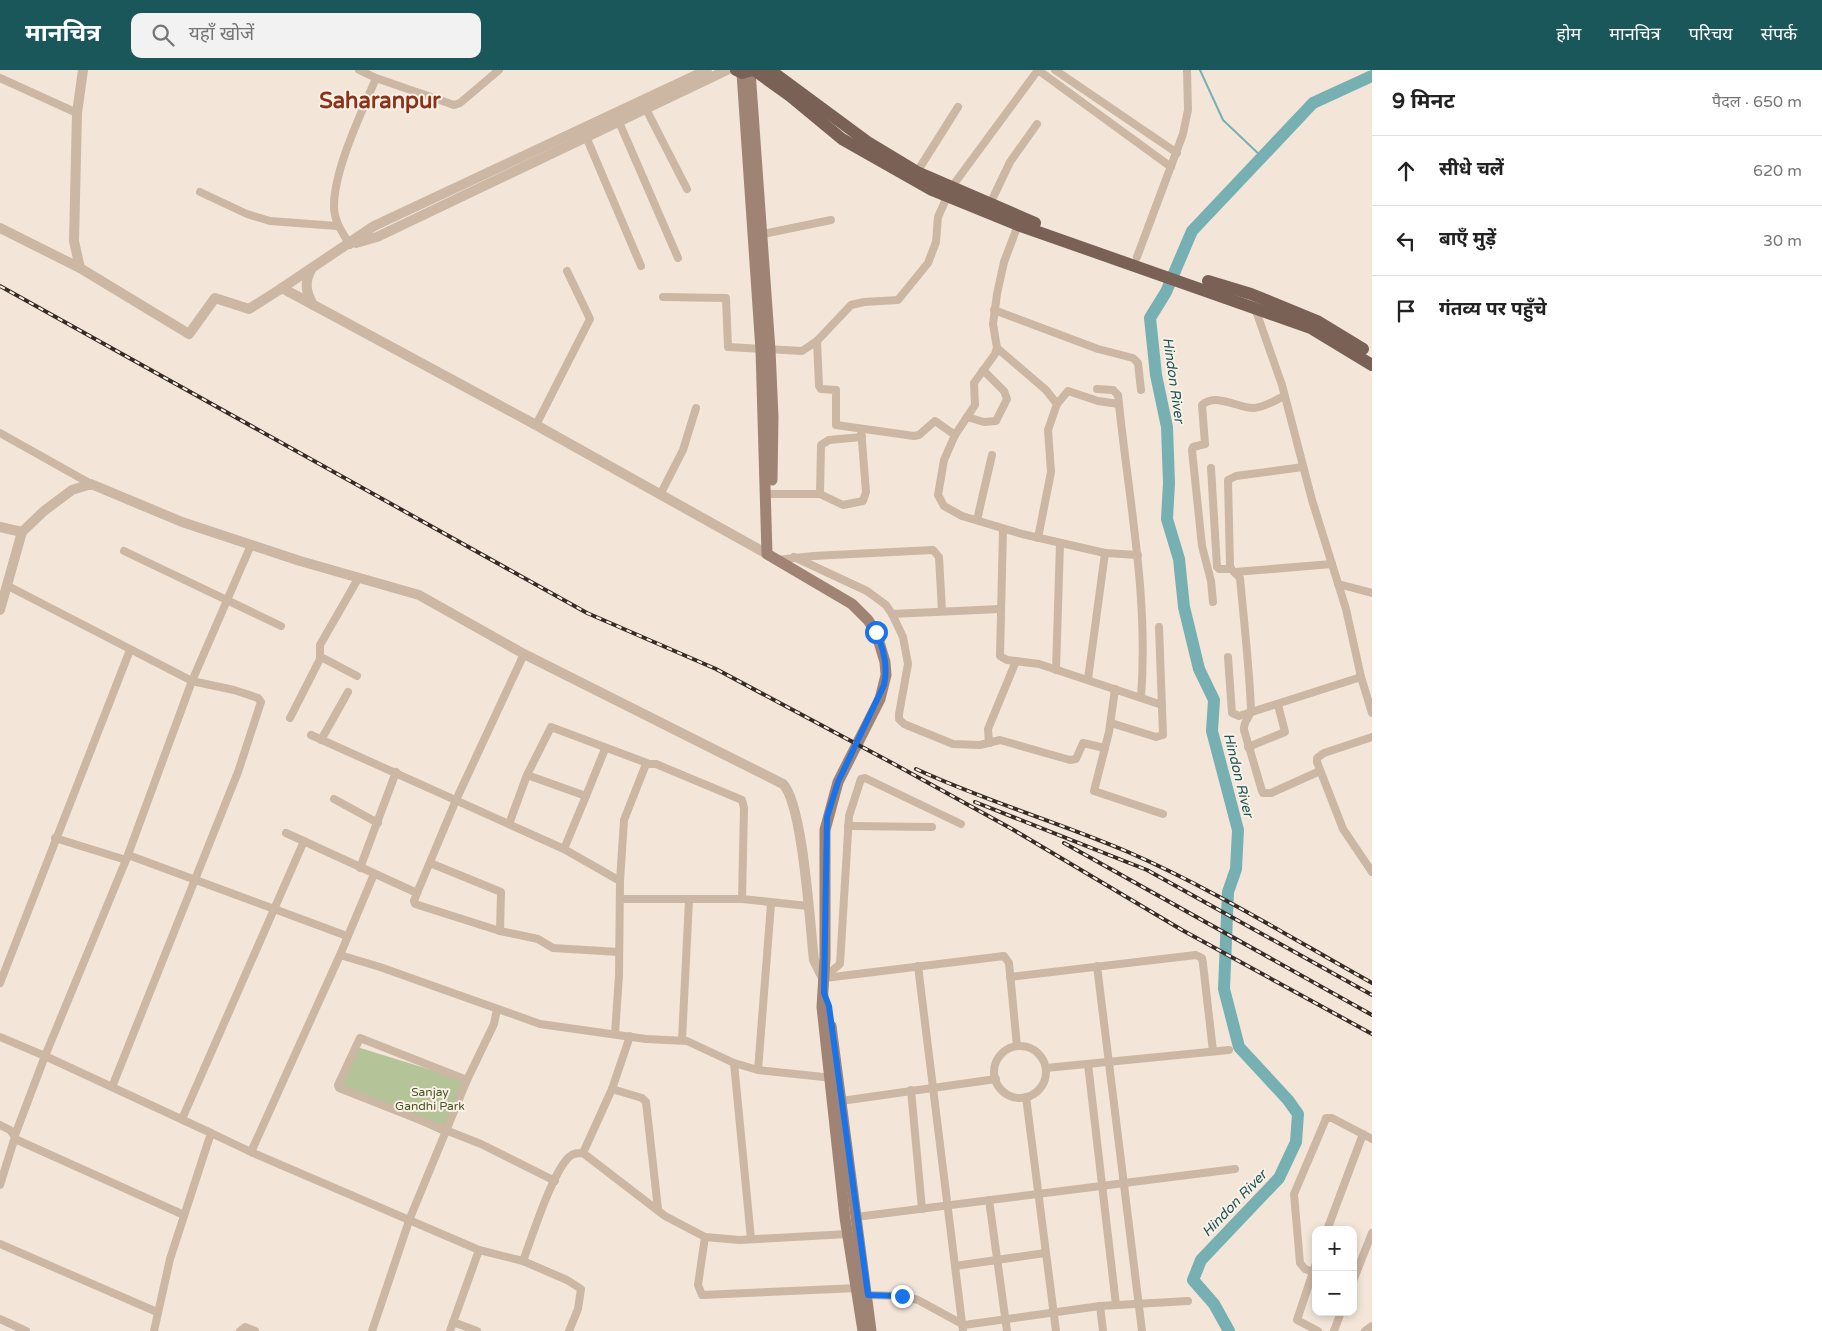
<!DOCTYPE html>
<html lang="hi">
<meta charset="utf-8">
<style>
:root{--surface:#fff;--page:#f2f2f2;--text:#222;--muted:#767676;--line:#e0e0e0;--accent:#19575b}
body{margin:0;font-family:"Varela Round","Noto Sans Devanagari",sans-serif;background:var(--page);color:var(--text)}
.controls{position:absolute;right:15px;bottom:15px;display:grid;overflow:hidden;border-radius:10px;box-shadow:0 2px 8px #0003}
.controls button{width:45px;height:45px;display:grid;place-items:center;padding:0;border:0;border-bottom:1px solid var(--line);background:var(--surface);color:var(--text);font:25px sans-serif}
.stop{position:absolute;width:15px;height:15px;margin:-11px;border:4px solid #1a73e8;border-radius:50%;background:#fff}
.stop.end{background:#1a73e8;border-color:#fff;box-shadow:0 1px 5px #0008}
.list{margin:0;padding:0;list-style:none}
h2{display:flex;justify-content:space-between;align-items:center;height:65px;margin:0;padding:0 20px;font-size:21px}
h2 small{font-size:16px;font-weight:400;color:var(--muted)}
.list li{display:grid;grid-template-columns:32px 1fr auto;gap:15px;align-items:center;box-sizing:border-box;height:70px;padding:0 20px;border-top:1px solid var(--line)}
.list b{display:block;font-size:19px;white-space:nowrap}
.list em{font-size:16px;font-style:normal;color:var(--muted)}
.icon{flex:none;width:28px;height:28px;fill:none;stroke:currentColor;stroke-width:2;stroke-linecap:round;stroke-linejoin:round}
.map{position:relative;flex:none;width:1372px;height:1261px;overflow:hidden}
header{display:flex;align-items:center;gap:30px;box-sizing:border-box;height:70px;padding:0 25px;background:var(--accent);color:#fff}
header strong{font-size:24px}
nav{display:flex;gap:28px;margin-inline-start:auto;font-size:18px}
.search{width:350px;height:45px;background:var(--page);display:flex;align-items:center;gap:12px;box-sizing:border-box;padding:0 18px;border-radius:10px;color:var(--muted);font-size:19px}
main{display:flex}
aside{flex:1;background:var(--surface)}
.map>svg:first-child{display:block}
</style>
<header>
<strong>मानचित्र</strong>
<div class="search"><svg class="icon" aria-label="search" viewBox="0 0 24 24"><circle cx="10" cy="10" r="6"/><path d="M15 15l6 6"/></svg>यहाँ खोजें</div>
<nav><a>होम</a><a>मानचित्र</a><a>परिचय</a><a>संपर्क</a></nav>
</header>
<main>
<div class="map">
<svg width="1372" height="1261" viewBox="0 0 1372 1261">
<rect width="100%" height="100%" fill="#f3e6d9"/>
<polygon fill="#b5c398" points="357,977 467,1011 448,1067 341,1018"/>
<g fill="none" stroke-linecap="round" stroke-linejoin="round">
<polyline stroke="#76b0b2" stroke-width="2" points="1200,0 1223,50 1262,87"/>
<polyline stroke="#76b0b2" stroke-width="12" points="1229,1261 1214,1234 1193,1210 1201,1190 1279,1108 1296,1072 1298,1044 1288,1030 1239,977 1224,919 1228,822 1236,799 1238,760 1212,661 1214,630 1199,599 1184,537 1179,489 1167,449 1169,413 1167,357 1156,305 1150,248 1166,222 1192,161 1313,33 1372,6"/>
<g stroke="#ccb6a4" stroke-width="8">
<polyline points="1038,0 1171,97"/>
<polyline points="1055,0 1177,83"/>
<polyline points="0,8 77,43"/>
<polyline points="376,8 454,35 460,33 499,0"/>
<polyline points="646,39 687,119"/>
<polyline points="619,52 678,188"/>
<polyline points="587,69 641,196"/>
<polyline points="917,102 958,37"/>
<polyline points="200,122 247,144 270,151 337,156"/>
<polyline points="990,134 1010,92 1037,54"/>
<polyline points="1018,155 1004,192 997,224 993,254 997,278 995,284 974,313 975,335 955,365 944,390 938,425 944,436 962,446 1022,464 1105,483 1088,609"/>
<polyline points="763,164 831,150"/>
<path d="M350,175C342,162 334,151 334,136C334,99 362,42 376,8L359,0"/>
<polyline points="1137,187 1183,64 1188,40 1187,0"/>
<polyline points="663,227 726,228 728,277 802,281 817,271 851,235 864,232 898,230 928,193 936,172 938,147 951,118 1038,0"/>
<polyline points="1255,238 1282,315 1312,430 1346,539 1361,607 1372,643"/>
<polyline points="994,240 1098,279 1133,288 1138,293 1141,320"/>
<polyline points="817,271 819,316 821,319 836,320 836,355 914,366 919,365 935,351 955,365"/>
<polyline points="997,278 1046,320 1057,334 1048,360 1051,402 1038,468"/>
<path d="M1097,319L1113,320L1118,325C1128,426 1149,526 1141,627"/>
<polyline points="1057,334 1068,321 1098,331 1119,334"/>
<polyline points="967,347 984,352 996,351 1007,329 1004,321 983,300"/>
<polyline points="536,355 590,249 567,201"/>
<polyline points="0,363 91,414"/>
<path d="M1303,397L1236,406L1228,410L1230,496L1231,499L1240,508C1244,551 1249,595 1251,639C1251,647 1243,651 1244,660L1262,721L1263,723H1271L1320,701"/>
<polyline points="1211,398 1217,497 1219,499 1231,499"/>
<polyline points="771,424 820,424 843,435 863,431 866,422 861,359"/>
<polyline points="820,424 821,375 829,370 862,367"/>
<polyline points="660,425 683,380 696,338"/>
<polyline points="977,450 992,385"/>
<polyline points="1003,459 1000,586 1007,590 1039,594 1162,635"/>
<polyline points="124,481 281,556"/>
<polyline points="1105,483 1138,485"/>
<polyline points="794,487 867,521 886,535 892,544 903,567 908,594 899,644 899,649 904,654 953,674 980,675 1000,670 1070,690 1076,689 1083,673 1105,678"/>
<polyline points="777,490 813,486 933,480 939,487 942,541"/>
<polyline points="1235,502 1332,494"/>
<polyline points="1338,514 1372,523"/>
<polyline points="8,516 192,611 234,620 258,628 261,632 238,702 112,1017"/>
<path d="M1213,532L1211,511L1202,476L1192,380L1193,377L1205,374L1202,335C1217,322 1239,339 1254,338C1265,337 1274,331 1284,326"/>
<polyline points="892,544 1000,539"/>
<polyline points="321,587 357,606"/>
<polyline points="1228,587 1232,643 1239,646 1361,607"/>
<polyline points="1056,600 1060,474"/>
<polyline points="1115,619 1109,662 1094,721 1163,744"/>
<polyline points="290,648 320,589 320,575 359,507"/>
<polyline points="1111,653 1156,667 1163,665 1159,557"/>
<polyline points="311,665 564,779 620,811"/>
<polyline points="1372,667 1324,683 1317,688 1317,692 1343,759 1372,802"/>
<polyline points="321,670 348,622"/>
<polyline points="989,673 988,659 1016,591"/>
<polyline points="1248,677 1285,662 1278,635"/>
<polyline points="527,705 551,657 647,693"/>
<polyline points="586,726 605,679"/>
<polyline points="334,729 378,753"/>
<polyline points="509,754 527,705 586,726 564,779"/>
<polyline points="848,756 932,757"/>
<polyline points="286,763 417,823"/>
<polyline points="55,768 126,790"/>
<polyline points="128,785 347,866"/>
<polyline points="430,793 501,822 500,861 415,834 414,831 417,823 456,730 524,584"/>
<polyline points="360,798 396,702"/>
<polyline points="621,829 742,829"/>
<polyline points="500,861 538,869 553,878 619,882"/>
<polyline points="340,885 374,804"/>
<polyline points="918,896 963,1261"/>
<polyline points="1097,896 1142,1261"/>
<polyline points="1010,907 1196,885 1202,888 1203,894 1213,981"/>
<polyline points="823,908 840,894 849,746 861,709 865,708 961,754"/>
<polyline points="825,908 1004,886 1009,893 1017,976"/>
<polyline points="0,913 130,580"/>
<polyline points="615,964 619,905 620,811 624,750 646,694 656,694 742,730 744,738 742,829 808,836"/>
<polyline points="0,967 45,986 126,790 192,611 251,475"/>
<polyline points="682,970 689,830"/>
<circle cx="1020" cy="1002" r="26"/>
<polyline points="734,993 758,1000 771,834"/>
<polyline points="1088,994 1116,1235"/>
<polyline points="1046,998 1229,980"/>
<polyline points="758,1000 833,1008"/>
<polyline points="467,1010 360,968 338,1015 339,1018 481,1074 555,1111"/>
<polyline points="612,1019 642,1028 646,1032 658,1139"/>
<polyline points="911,1020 922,1139"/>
<polyline points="1026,1027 1056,1261"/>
<polyline points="841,1031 996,1009"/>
<polyline points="182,1049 304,771"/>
<polyline points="0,1055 10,1060 15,1067 0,1115"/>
<path d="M211,1063L251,1082L479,1180L523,1191C532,1167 552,1103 569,1087C573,1083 578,1083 583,1083L665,1146L705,1167L739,1170L848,1164"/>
<polyline points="15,1065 45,986 211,1063 170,1189 154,1261"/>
<polyline points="15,1069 184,1145"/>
<polyline points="251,1082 340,885 380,897 540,954 646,969 687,971 734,993 751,1169"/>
<polyline points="583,1083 612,1019 630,966"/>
<polyline points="989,1130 1007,1261"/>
<polyline points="856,1147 1235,1099"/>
<polyline points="1327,1160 1363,1064"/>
<polyline points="705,1167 698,1215 702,1225 858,1218"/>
<polyline points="0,1174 157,1242"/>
<polyline points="523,1191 567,1210 581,1219 578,1239 569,1261"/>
<polyline points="1316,1193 1297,1250 1318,1261"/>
<polyline points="955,1196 1045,1183"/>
<polyline points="1313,1202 1305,1199 1300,1193 1294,1124 1325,1051 1326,1048 1332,1048 1372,1069"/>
<polyline points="1353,1211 1372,1163"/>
<polyline points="868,1225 902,1226 918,1230 964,1255 1100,1236 1188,1231"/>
<polyline points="1100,1236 1103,1261"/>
<polyline points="0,1249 26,1261"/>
<polyline points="453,1252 477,1261"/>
<polyline points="240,1261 245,1257 255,1261"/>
<polyline points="372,1261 410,1148 467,1010 494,954 497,939"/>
<polyline points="450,1261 479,1180"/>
<polyline points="1334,1261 1341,1242"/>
<polyline points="1365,1261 1372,1256"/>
</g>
<g stroke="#ccb6a4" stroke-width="10">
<polyline points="83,0 77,43 74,171 80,198 189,264 215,228 249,239 282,218"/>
<polyline points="707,0 374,156 282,218 536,355 767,484"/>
<polyline points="0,158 80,198"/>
<polyline points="356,173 377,167 727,0"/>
<path d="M311,200C304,213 306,222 313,235"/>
<polyline points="0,457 22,462"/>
<path d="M0,540L22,462L44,441L72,420L91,414L182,452L300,491L419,525L524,584L783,714C803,734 810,857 814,890L823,908"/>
</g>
<g stroke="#9f8475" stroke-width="11">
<polyline points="750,1 770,280 773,347 772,410"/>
<polyline points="742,3 761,280 767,484 852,534 868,550 876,562 885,592 886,605 880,629 838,712 825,760 825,888 822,937 845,1148 863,1261"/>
<polyline points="831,956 871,1261"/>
</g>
<g stroke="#7a6156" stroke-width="12">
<polyline points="736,0 742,3 752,0"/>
<polyline points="754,0 790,26 842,69 932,120 1018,155 1311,258 1372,295"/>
<polyline points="770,0 869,73 917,102 1035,153"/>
<polyline points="1208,211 1251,224 1317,251 1363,279"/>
</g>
<defs>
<g id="rail">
<polyline points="0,216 587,543 716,599 894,694 1012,759 1182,860 1372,964"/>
<path d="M916,699C985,731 1058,752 1128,782C1211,818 1293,869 1372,913"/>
<polyline points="975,732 1147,800 1372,925"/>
<polyline points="1064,773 1372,945"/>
</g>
</defs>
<use href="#rail" stroke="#372b26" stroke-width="4"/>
<use href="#rail" stroke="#faf0e5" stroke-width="2" stroke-dasharray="5.5" stroke-linecap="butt"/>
</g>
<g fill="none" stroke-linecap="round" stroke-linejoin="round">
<path stroke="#1a73e8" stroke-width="6" d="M876,562C884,579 888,597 884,615L838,712L827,747L824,923L829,936L868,1225L902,1226"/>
</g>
<g text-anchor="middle" stroke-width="4" stroke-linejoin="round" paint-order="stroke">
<g font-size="12" fill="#465628" stroke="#faf0e5">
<text x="430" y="1026">Sanjay<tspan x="430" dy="14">Gandhi Park</tspan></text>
</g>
<g font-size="14" font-style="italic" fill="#19575b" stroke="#faf0e5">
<text transform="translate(1174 310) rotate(82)" y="5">Hindon River</text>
<text transform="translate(1239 705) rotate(76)" y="5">Hindon River</text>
<text transform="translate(1234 1133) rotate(-46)" y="5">Hindon River</text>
</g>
<g font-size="22" font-weight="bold" fill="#8b331a" stroke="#faf0e5">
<text x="380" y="38">Saharanpur</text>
</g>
</g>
</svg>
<div class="controls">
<button>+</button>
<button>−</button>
</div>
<div class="stop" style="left:876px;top:562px"></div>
<div class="stop end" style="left:902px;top:1226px"></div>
</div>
<aside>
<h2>9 मिनट<small>पैदल · 650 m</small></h2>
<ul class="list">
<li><svg class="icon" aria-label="ahead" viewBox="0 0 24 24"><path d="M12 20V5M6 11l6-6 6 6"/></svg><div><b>सीधे चलें</b></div><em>620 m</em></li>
<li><svg class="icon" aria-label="left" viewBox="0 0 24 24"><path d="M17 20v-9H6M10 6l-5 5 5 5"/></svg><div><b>बाएँ मुड़ें</b></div><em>30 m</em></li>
<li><svg class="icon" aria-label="arrive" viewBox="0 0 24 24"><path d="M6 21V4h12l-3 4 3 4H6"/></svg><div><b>गंतव्य पर पहुँचे</b></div></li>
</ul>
</aside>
</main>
